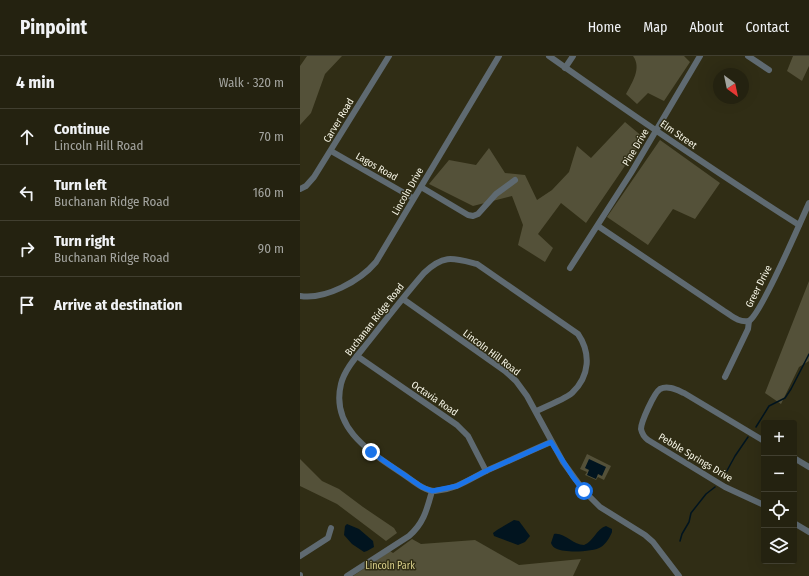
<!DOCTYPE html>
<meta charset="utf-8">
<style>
:root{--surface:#242210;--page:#302f1e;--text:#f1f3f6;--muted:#a3a49f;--line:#413f30}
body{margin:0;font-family:"Fira Sans Condensed",sans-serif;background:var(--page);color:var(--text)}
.controls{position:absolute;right:12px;bottom:12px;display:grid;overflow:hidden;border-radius:4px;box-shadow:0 4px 16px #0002}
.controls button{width:36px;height:36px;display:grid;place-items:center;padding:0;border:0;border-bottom:1px solid var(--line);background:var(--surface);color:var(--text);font:20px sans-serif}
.compass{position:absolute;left:413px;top:12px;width:36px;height:36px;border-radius:50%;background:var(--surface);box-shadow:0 4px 16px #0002;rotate:147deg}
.stop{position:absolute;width:12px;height:12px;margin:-9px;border:3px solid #1a73e8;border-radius:50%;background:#fff}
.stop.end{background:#1a73e8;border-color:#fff;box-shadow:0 1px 4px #0008}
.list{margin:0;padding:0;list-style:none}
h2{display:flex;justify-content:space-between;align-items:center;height:52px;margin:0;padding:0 16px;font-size:17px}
h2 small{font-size:13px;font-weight:400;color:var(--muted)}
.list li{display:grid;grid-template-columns:26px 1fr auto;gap:12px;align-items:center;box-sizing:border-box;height:56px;padding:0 16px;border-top:1px solid var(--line)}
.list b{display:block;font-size:15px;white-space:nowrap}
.list p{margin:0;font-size:13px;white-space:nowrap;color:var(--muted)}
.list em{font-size:13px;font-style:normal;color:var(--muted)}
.icon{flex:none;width:22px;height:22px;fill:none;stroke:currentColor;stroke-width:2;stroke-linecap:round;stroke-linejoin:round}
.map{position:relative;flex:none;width:509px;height:520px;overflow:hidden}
header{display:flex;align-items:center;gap:24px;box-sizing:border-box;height:56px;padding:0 20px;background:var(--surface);border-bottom:1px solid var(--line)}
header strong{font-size:19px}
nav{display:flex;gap:22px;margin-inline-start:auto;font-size:14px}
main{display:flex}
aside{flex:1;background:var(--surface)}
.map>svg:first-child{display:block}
</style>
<header>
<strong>Pinpoint</strong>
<nav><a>Home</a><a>Map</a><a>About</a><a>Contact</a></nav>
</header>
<main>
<aside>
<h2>4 min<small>Walk · 320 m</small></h2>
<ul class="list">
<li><svg class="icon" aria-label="ahead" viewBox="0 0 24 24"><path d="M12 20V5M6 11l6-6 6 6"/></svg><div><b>Continue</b><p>Lincoln Hill Road</p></div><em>70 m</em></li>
<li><svg class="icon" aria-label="left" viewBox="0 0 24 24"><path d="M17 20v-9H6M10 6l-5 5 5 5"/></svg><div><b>Turn left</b><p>Buchanan Ridge Road</p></div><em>160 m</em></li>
<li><svg class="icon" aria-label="right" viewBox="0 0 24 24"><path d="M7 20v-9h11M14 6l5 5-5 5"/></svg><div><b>Turn right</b><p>Buchanan Ridge Road</p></div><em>90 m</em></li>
<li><svg class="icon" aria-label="arrive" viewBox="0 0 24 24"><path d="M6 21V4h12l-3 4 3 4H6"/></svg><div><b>Arrive at destination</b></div></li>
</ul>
</aside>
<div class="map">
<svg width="509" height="520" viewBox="0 0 509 520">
<rect width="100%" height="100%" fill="#302d15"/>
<g fill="#545139">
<polygon points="7,0 42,0 25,18 11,57 0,69 0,10"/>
<path d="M333,0H384L390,6L364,45L348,37L337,48L326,38C332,27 342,12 333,0Z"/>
<polygon points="493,0 509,0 509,10 502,25 487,15"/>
<polygon points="325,66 344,82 286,167 261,147 238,178 253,192 245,206 218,189 223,169 212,140 173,150 129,128 149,104 176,109 189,92 205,117 225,119 237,144 252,134 269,116 277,90 291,102"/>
<polygon points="360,84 420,127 395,163 373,153 348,189 307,161"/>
<polygon points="509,225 509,305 499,311 481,348 465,337"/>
<polygon points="287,398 311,410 304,424 298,421 296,424 285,419 287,416 280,413"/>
<polygon points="0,403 22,425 39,433 63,451 94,472 97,477 86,485 37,448 0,430"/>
<polygon points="112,483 121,488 175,484 219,509 281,503 273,520 53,520 90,495 93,497"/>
</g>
<g fill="#01141f">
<polygon points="289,403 306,411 302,420 298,418 296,423 287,419 289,414 285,412"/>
<polygon points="214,464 219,465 230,480 225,486 218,489 194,480 193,477 197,474"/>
<polygon points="47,468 59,473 73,485 74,491 67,495 64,496 52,488 44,479 45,470"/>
<path d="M306,470L312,473V476C310,481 306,488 301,491C294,496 265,497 257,493C254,492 252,490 251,487L254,478C264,476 273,489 284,489C294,485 296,473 306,470Z"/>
</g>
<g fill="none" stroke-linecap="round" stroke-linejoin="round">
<g stroke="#01141f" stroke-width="1.5">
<polyline points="456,371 469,350 485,342 491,333 509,298"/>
<polyline points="423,422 435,400 448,381"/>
<polyline points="380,485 382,478 389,466 391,457 406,438 415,431"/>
</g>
<g stroke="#5f6a71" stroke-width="6">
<path d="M249,0C331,58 414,115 499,169"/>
<polyline points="448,0 469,14"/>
<polyline points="265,12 273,0"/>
<polyline points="31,95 113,142"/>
<polyline points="121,131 168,159 173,160 178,158 196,138 215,124"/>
<polyline points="0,133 6,130 14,121 89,0"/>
<path d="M298,170L424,255C432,260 439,267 449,265"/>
<polyline points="270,212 331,117 400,0"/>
<path d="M0,240C25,244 60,225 76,206L199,0"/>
<polyline points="103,243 205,315 216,325 227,340 263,406 284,435 300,451 345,479 353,486 379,520"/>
<polyline points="57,300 157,369 168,380 186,415"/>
<path d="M425,321L448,273L449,265C461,258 501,165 509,147"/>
<path d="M236,355C245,351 265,343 272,337C290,320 291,297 278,278L177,208C153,202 144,198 124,217C105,239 87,262 69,285C59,298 45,312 41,328C30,373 72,397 103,418C112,424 124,435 135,435C157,433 168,424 188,414C209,405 230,395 251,386"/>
<path d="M464,385L384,337C377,334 368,329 360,333C354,337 341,366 341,373C342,378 344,381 348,384L425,431L464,449"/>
<polyline points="494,402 509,411"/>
<polyline points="494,467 509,476"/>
<polyline points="0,500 28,482 31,472"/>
<polyline points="0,519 0,520"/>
<path d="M47,520L109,480C124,467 127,453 132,435"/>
</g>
</g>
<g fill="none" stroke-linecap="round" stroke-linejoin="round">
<polyline stroke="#1a73e8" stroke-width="5" points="71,396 122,431 132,435 157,430 186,415 251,386 273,421 284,435"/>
</g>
<g text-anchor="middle" stroke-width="3" stroke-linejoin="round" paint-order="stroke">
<g font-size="10" fill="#f7f6e7" stroke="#302d15">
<text transform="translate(38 64) rotate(-59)" y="4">Carver Road</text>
<text transform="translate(379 78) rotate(35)" y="4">Elm Street</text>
<text transform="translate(335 91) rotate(-59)" y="4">Pine Drive</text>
<text transform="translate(77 110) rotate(30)" y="4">Lagos Road</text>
<text transform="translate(107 135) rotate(-60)" y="4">Lincoln Drive</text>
<text transform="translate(458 230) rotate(-63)" y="4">Greer Drive</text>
<text transform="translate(74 263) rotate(-52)" y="4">Buchanan Ridge Road</text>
<text transform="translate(192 296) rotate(37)" y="4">Lincoln Hill Road</text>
<text transform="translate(135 342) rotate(34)" y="4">Octavia Road</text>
<text transform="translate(396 401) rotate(31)" y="4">Pebble Springs Drive</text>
</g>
<g font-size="10" fill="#d7ce89" stroke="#302d15">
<text x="90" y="513">Lincoln Park</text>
</g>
</g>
</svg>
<div class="controls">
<button>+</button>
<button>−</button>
<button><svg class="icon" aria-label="locate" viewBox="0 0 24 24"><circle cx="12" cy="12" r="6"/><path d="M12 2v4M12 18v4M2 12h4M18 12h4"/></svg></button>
<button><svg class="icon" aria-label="layers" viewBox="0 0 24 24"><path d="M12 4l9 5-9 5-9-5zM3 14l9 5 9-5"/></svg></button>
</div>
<svg class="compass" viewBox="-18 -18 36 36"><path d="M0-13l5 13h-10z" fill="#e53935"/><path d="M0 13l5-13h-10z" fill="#a3a49f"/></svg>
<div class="stop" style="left:284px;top:435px"></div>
<div class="stop end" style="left:71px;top:396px"></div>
</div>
</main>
